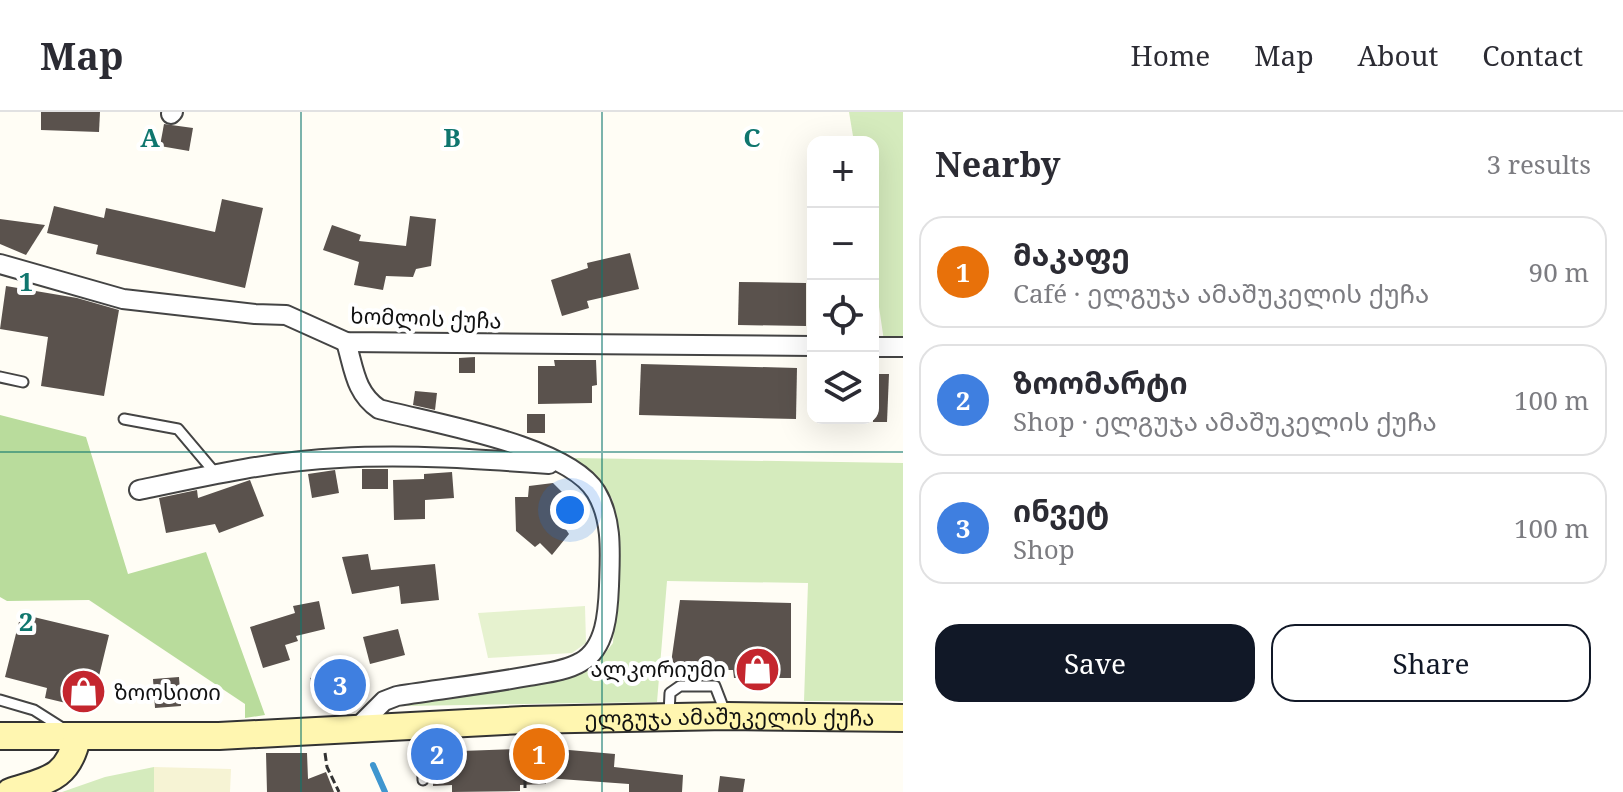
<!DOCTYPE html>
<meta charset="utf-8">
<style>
:root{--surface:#fff;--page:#f2f2f3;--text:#2b2b33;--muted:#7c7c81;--line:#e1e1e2;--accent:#111827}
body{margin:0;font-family:"Noto Serif","Noto Sans Georgian",serif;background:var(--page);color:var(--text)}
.controls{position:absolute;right:24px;top:24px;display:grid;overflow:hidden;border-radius:16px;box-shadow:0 8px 32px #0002}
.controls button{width:72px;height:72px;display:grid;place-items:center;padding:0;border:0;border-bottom:2px solid var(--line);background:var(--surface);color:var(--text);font:40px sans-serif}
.you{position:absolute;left:570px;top:398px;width:28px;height:28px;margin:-20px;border:6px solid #fff;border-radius:50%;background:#1a73e8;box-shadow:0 0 0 12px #1a73e833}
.badge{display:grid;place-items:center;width:52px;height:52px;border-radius:50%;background:var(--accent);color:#fff;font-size:26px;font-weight:700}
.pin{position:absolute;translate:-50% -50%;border:4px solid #fff;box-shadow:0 2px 8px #0006}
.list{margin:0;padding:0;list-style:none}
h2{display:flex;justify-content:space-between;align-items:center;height:104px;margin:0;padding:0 32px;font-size:34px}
h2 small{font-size:26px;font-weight:400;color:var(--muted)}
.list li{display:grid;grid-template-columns:52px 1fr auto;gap:24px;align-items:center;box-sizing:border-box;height:112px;margin:0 16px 16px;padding:0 16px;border:2px solid var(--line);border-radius:24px}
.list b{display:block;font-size:30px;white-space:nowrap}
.list p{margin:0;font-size:26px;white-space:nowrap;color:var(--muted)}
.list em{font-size:26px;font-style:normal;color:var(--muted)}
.actions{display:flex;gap:16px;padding:24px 32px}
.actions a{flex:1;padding:18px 0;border:2px solid var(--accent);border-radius:24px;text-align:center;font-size:28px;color:var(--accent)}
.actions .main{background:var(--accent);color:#fff}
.icon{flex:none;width:44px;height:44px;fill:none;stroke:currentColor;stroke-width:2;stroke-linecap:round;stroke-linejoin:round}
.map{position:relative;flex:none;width:903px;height:680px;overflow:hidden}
header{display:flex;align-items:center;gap:48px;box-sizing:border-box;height:112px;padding:0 40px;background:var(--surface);border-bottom:2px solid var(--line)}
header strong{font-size:38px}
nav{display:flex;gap:44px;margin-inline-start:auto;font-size:28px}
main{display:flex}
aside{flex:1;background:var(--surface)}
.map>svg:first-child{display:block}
</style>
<header>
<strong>Map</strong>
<nav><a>Home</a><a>Map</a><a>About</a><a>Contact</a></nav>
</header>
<main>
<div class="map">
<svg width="903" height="680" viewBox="0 0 903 680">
<rect width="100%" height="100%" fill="#fffdf5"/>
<polygon fill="#f6f3d4" points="154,655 231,657 230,680 154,680"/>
<g fill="#d5ebbd">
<polygon points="849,0 903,0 903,231 884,229 873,154 873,30 854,30"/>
<polygon points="573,346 903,351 903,589 804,589 808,471 667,469 657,590 406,594 419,589 555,565 597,552 613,531 619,424 612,386"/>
<polygon points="154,655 154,680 62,680 105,665"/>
</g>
<polygon fill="#b9dc9c" points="0,303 86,325 128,462 206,440 265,603 245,606 245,592 89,488 7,489 0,485"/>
<polygon fill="#e6f2cf" points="585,494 586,531 572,541 488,546 478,501"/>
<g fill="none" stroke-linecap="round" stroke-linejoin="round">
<polyline stroke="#3f96cf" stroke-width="6" points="373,653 385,680"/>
</g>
<g fill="#5a524d">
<polygon points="41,0 100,0 99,20 41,18"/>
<polygon points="164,12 193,16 189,39 160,34"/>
<polygon points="222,87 263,96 245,176 96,142 98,133 47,121 54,94 104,106 106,96 215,120"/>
<polygon points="410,104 436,107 431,154 416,157 413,165 386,164 383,178 354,173 359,150 323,138 332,113 361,123 359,129 406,134"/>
<polygon points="0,107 45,113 26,143 0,132"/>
<polygon points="630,141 639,177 587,189 589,196 562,204 551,168 588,156 587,151"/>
<polygon points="739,170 806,171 806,214 738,213"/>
<polygon points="6,174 77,186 119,198 104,284 41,274 48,225 0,217"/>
<polygon points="475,245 475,261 459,261 459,246"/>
<polygon points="554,248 596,248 597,273 592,274 592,291 538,292 538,254 555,254"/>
<polygon points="641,252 797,256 796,307 639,303"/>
<polygon points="873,262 889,262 887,310 873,310"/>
<polygon points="415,279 437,281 435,298 413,293"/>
<rect x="527" y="302" width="18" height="19"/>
<rect x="362" y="357" width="26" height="20"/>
<polygon points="335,358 339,381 312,386 308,362"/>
<polygon points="452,360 454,386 425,388 425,407 394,408 393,368 424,367 424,362"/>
<polygon points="250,368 264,404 219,421 215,412 166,421 159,386 197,378 198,386"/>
<polygon points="553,371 564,382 575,380 577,394 561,410 569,422 552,443 540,431 535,435 516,419 515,385 528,385 529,374"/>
<polygon points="368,442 371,458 435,452 439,488 401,492 399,474 352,482 342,445"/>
<polygon points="680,488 791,491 791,566 734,566 733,558 670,558"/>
<polygon points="319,489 325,517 296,524 298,529 285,533 290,548 263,556 250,515 295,501 293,494"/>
<polygon points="21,502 109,523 91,597 45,586 47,576 5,565"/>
<polygon points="398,517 405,543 370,552 363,525"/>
<polygon points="341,560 344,577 314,581 310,566"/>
<polygon points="179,565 181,594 155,596 153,567"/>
<polygon points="546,636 615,642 614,655 683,663 682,680 629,680 629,672 546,666 546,672 520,673 520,679 452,680 452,673 433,674 433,640"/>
<polygon points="266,641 307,641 308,667 326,660 334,680 267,680"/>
<polygon points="720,664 745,667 743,680 718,680"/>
</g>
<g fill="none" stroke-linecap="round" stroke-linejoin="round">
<defs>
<g id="lane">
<polyline points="0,265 23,270"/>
<polyline points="124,307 178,317 216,362"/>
<polyline points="0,588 34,598 64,617"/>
<polyline points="669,602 670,581 680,574 715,574 725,600"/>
<polyline points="422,616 423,668"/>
</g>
<g id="street">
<polyline points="171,2 173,0"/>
<polyline points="0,152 123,187 255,202 286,203 346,230 813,234"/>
<path d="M346,230C354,256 355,281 379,297C431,311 568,333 596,380C613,408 610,442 609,474C608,500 606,536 581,550C566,559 545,561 529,564C485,572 441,577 397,584L384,589L358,615"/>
<polyline points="873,235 903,235"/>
<path d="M139,378C205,364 272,349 339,346C409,342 479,347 549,352"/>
</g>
<g id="secondary">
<path id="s1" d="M0,624H219L524,608L727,604L903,606"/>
<path d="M10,680C47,668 68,667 77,626"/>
</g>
</defs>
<use href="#lane" stroke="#444" stroke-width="13"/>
<use href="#street" stroke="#444" stroke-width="22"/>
<use href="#secondary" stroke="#333" stroke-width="30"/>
<g stroke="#333" stroke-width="3" stroke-dasharray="8 4" stroke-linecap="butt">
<polyline points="525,632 525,680"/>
<polyline points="325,641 327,655 339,680"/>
</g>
<use href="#lane" stroke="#fff" stroke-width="9"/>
<use href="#street" stroke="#fff" stroke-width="18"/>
<use href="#secondary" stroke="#fff6b0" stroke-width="26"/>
</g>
<path fill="none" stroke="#0f766e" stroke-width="2" stroke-opacity="0.55" d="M301,0V680M602,0V680M0,340H903"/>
<defs>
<symbol id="shop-disc" viewBox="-11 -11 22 22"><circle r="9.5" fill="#c4262e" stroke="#fff"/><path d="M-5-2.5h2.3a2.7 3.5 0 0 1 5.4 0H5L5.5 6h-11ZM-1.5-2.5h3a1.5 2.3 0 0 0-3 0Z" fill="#fff"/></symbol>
</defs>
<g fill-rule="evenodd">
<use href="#shop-disc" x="732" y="532" width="51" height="51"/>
<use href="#shop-disc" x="58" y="554" width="51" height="51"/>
</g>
<g text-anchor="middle" stroke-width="8" stroke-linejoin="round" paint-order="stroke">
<g font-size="22" fill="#111" stroke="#fff">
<text transform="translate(426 206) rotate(2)" y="8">ხომლის ქუჩა</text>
<text dy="8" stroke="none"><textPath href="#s1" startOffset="730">ელგუჯა ამაშუკელის ქუჩა</textPath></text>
</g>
<g font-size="22" fill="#111" stroke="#fff" text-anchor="end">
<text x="726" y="565">ალკორიუმი</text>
<text x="114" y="588" text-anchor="start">ზოოსითი</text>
</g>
</g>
<g font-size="26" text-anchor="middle" font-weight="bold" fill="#0f766e" stroke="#fff" stroke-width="8" stroke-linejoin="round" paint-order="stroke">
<text x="150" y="35">A</text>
<text x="452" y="35">B</text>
<text x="752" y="35">C</text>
<text x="26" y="179">1</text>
<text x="26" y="519">2</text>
</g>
</svg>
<div class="controls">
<button>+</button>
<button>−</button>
<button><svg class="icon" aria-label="locate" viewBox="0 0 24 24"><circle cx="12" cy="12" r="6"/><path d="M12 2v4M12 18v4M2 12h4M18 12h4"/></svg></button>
<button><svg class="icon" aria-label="layers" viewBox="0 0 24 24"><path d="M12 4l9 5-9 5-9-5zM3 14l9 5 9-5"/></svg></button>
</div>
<div class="you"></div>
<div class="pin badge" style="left:539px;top:642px;background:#e8710a">1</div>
<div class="pin badge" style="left:437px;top:642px;background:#3f7fe0">2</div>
<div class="pin badge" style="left:340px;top:573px;background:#3f7fe0">3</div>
</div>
<aside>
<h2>Nearby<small>3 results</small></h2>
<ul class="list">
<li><span class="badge" style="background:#e8710a">1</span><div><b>მაკაფე</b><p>Café · ელგუჯა ამაშუკელის ქუჩა</p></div><em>90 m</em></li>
<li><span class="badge" style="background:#3f7fe0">2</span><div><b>ზოომარტი</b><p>Shop · ელგუჯა ამაშუკელის ქუჩა</p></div><em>100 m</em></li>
<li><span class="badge" style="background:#3f7fe0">3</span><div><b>ინვეტ</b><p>Shop</p></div><em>100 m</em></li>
</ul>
<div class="actions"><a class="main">Save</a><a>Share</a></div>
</aside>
</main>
